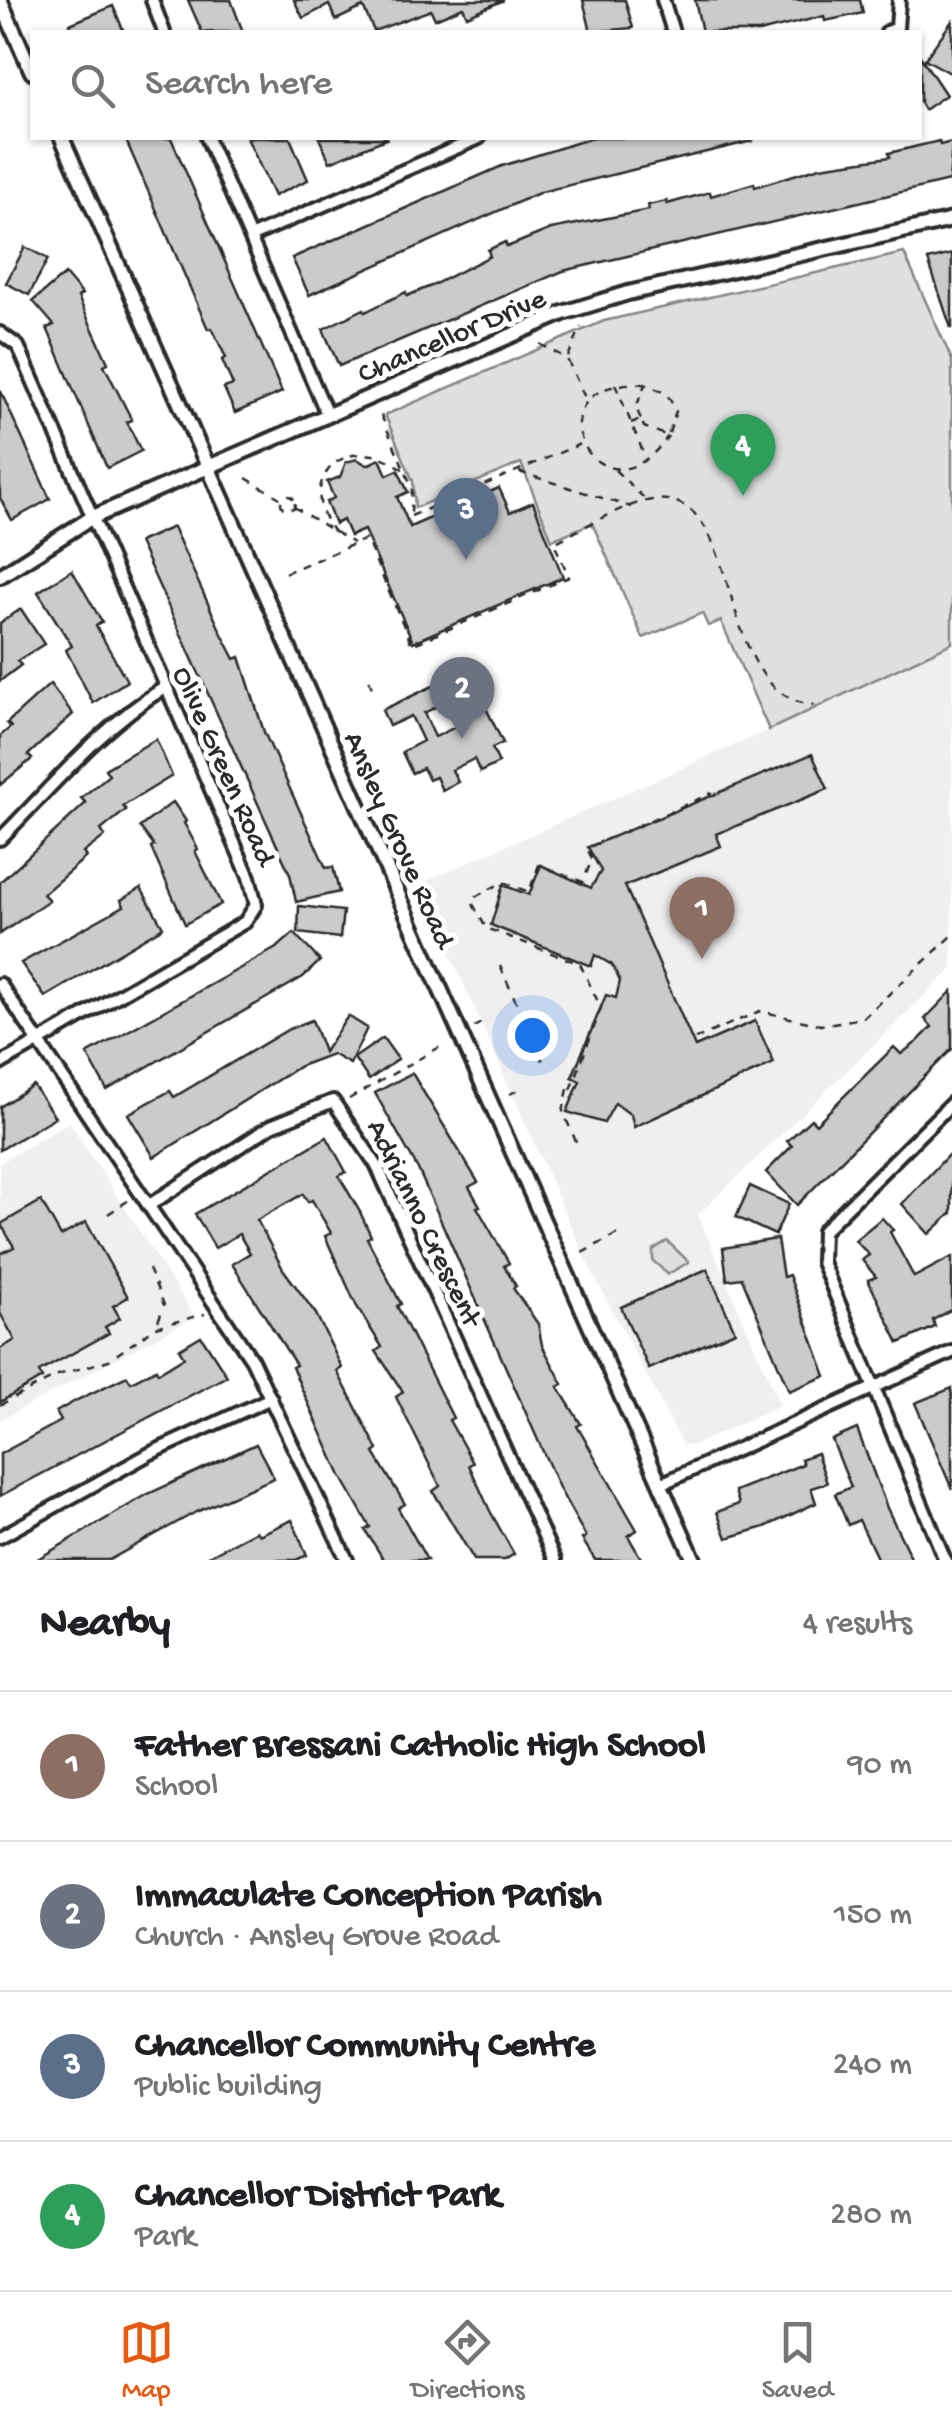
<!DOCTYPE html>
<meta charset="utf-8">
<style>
:root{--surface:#fff;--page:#f6f6f6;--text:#202124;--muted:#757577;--line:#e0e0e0;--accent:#ea580c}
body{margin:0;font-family:"Gochi Hand",sans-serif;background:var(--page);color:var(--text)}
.you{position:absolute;left:532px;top:1035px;width:35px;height:35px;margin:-25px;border:8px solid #fff;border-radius:50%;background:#1a73e8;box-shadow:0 0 0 15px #1a73e833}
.badge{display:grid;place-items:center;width:65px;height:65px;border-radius:50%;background:var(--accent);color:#fff;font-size:32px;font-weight:700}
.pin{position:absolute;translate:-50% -82px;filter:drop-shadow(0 2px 5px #0008)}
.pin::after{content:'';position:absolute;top:52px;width:35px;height:30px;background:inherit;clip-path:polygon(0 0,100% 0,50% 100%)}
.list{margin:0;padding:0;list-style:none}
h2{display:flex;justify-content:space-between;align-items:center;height:130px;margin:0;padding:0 40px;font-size:42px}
h2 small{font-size:32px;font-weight:400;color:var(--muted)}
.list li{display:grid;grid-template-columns:65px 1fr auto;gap:30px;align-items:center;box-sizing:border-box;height:150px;padding:0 40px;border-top:2px solid var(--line)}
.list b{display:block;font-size:38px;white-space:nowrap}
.list p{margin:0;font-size:32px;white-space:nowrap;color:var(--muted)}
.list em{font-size:32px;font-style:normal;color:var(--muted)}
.icon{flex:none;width:55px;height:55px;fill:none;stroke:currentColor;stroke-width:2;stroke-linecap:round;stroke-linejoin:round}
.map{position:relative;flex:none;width:952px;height:1560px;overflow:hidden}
.search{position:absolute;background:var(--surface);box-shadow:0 2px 8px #0004;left:30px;right:30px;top:30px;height:110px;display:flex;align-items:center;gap:25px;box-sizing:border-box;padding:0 35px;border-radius:0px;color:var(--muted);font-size:38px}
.sheet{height:730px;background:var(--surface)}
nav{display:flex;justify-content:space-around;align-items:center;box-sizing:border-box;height:140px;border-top:2px solid var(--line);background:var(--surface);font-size:28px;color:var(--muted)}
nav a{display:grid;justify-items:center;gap:5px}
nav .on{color:var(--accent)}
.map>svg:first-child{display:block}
</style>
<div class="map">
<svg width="952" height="1560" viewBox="0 0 952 1560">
<rect width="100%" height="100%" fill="#fff"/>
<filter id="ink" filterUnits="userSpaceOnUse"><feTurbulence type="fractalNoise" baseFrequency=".01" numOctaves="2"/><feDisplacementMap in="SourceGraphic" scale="20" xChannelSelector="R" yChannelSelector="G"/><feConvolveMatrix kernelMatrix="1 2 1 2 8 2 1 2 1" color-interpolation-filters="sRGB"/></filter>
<g filter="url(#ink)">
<g fill="#efefef">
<polygon points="952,643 952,969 698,1215 780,1405 695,1445 683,1445 588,1264 419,884 769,730"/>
<polygon points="69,1122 195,1317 0,1420 0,1163"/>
</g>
<g fill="#e0e0e0" stroke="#868686" stroke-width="2.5">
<polygon points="904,253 952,360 952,643 769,730 721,621 708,626 702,613 643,638 592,523 552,540 521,463 415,508 413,481 385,415 604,321"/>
<polygon points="667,1241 689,1262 668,1274 653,1261 653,1250"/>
</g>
<g fill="#cbcbcb" stroke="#2b2b2b" stroke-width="2.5">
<polygon points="188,0 231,0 243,32 202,32"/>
<polygon points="294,0 504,0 467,16 463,7 435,19 431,10 374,31 363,7 336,20 329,5 303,18"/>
<polygon points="583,0 625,0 633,28 591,32"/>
<polygon points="695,0 860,0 863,13 825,21 824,16 759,32 702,32"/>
<polygon points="113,6 124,32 73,32 70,24"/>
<polygon points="952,21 952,74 925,59"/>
<polygon points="920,56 946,95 924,110 920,103"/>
<polygon points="125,138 171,138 282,392 235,413 224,388 233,385 222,360 226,358 212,328 208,329"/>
<polygon points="247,138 290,138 308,180 274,196"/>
<polygon points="319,138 388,138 330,162"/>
<polygon points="592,138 751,138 752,141 541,192 309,295 292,258 502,166"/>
<polygon points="939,141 940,145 952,142 949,181 563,271 339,366 323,329 364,309 365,312 406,292 407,296 431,286 490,256 488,250 505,242 507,247 551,229 649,210 648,205 667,201 667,204 710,192 711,196 754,183 755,187 820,167 890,157 889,153"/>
<polygon points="25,247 48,259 29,295 6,283"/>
<polygon points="952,254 952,328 951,328 928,260"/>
<polygon points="65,274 82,294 78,297 108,363 104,365 132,420 127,422 141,451 107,468 47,328 54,325 33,301"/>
<polygon points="0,390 50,499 12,520 0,498"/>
<polygon points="357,459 367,465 380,459 387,475 398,470 408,492 397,497 410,527 499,488 510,512 533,502 563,577 413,642 364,530 350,536 343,520 335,524 326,502 334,498 327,482 340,477 346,462"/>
<polygon points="173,527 221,632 235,659 240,657 264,732 326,868 333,867 339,892 296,902 290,874 139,542"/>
<polygon points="72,570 102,622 96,626 127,681 93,703 66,650 72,646 38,592"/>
<polygon points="21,609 44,644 17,661 21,665 0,681 0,623"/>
<polygon points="50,684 73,714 28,755 32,759 0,785 0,736 11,727 7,723"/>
<polygon points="433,686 442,704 424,713 435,737 457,726 447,705 469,694 478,712 486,708 503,743 492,748 499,763 480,772 474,759 452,770 458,782 442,790 436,777 429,780 423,768 412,773 402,752 423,741 411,716 389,726 382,710"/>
<polygon points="156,739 172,776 123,806 126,810 101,830 105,836 83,853 86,857 43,894 49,900 0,934 0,882 86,803 81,798 109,775 105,769"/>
<polygon points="812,754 828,789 716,834 721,846 625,886 695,1047 755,1021 774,1063 634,1127 631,1115 615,1103 604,1123 567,1112 580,1081 572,1077 606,995 616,998 620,981 612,965 595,955 591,966 491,925 503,885 529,895 541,865 591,888 601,871 588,847"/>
<polygon points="173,802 186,821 184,823 198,849 195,851 221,904 185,924 151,848 154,846 140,827"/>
<polygon points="141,888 163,927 45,997 21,963 124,906 121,900"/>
<polygon points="299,906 343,911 340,938 298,933"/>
<polygon points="294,933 320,961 303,977 107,1090 87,1054 278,947"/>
<polygon points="952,991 952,1049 797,1205 766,1172 792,1146 787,1141 811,1119 816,1124 894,1047 901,1054 917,1042 932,1027 925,1019"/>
<polygon points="348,1016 367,1028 350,1064 332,1054 300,1066 154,1157 128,1114 170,1091 174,1097 289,1029 312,1020 324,1052"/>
<polygon points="383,1038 398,1059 369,1080 354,1058"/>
<polygon points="412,1073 478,1182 469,1187 480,1206 477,1207 509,1263 504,1266 516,1286 513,1288 538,1324 542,1345 563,1384 558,1387 581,1424 577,1426 637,1530 628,1536 642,1560 595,1560 582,1539 586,1537 560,1490 418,1169 375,1093"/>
<polygon points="33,1085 55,1117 0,1150 0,1107"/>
<polygon points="327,1137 346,1172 339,1176 360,1212 371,1236 367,1238 401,1304 397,1306 453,1418 449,1420 473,1463 469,1465 490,1511 514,1554 505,1560 474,1560 433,1491 440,1486 396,1397 403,1392 376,1351 382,1347 356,1305 325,1236 331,1233 312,1200 308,1202 303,1194 257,1220 283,1269 316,1314 342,1368 337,1371 378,1450 374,1453 405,1504 398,1508 427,1560 384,1560 365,1530 370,1527 341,1476 292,1367 296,1365 232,1264 250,1253 239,1234 215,1248 195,1214"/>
<polygon points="952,1151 952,1213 929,1234 902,1204"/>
<polygon points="750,1186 789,1204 775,1235 736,1217"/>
<polygon points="41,1201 61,1236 86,1222 128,1297 113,1306 120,1318 105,1327 109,1333 39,1372 42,1378 0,1402 0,1349 15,1340 0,1313 0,1254 14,1247 1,1224"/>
<polygon points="882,1218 893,1230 890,1232 914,1277 952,1257 952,1309 933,1320 935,1327 899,1343 868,1280 876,1277 862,1260 869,1255 855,1240"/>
<polygon points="777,1239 783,1277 789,1275 826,1376 789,1391 742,1278 727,1280 723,1248"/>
<polygon points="707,1269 735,1331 649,1369 621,1307"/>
<polygon points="201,1336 227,1376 0,1496 0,1454 61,1421 56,1412 77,1400 127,1376 131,1382 156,1369 158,1373 184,1357 179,1349"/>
<polygon points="952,1388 952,1489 915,1403"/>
<polygon points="857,1429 887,1508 912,1560 878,1560 859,1520 848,1525 835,1494 851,1487 832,1440"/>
<polygon points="256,1444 274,1478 196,1512 109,1560 36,1560 148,1494"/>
<polygon points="817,1453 827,1483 811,1488 816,1503 765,1527 727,1538 717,1512 739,1504 735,1491 803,1464 801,1459"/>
<polygon points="292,1520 307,1555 296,1560 201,1560 256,1531 259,1535"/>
</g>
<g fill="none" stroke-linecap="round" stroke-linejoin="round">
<defs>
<g id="minor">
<polyline points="152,0 164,32"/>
<polyline points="663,0 673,32"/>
<polyline points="887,32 897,28 899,0"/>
<polyline points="207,138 327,414"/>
<polyline points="252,236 479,138"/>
<polyline points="0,333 18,346 249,877 256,905 245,922 0,1064"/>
<path d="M0,839C53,786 99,728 164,688"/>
<polyline points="0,984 252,1360 347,1560"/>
<polyline points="151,1204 271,1126 333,1101 377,1166 555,1560"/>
<polyline points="661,1484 952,1352"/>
<polyline points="0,1537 151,1453 271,1398"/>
<polyline points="945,1560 822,1262 823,1231 952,1103"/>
</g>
<g id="tertiary">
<polyline points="0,0 32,72"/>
<polyline points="62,138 694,1560"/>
<polyline points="0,576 91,518 563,313 628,293 952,220"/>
</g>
</defs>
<use href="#minor" stroke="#2b2b2b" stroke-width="18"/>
<use href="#tertiary" stroke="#2b2b2b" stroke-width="20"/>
<g stroke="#2b2b2b" stroke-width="2.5" stroke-dasharray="8 8" stroke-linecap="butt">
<polyline points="540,344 567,359 586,400"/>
<polyline points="568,357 581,327"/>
<polyline points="615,384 646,459"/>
<path d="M645,384C519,377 600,535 668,436"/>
<polyline points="381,415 412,487 411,515"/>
<polyline points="631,423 641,419 644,427 668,436 676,411 667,394 645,384 636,408 641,419"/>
<polyline points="615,470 645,499"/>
<polyline points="519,472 631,507"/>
<polyline points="246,478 280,498"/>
<circle cx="288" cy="503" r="7"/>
<polyline points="294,507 353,543"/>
<polyline points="411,516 580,444"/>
<path d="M335,533C290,479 352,425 406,472"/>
<path d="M285,573L366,539L412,645L569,577L554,543C583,529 621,504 653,500C749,488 710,697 815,705"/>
<polyline points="369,680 373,691"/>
<polyline points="500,966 546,1068"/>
<polyline points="474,1027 486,1020"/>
<polyline points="695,1039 760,1011 821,1025 863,1018 952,936"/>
<polyline points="568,1089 563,1112 578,1146"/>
<polyline points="571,1090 601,1008 580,964 486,928 473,904 475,897 503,882 529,892 539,865 583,882 592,859 587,848 712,793"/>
<polyline points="510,1094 518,1090"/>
<polyline points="349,1099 445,1044"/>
<polyline points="108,1214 132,1198"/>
<polyline points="582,1253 617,1234"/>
<polyline points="149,1269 164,1305 156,1327"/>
<polyline points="0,1405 58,1375 109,1360 156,1327 205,1314"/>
</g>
<use href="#minor" stroke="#fff" stroke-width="10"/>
<use href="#tertiary" stroke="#fff" stroke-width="12"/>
</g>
</g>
<g text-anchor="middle" stroke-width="10" stroke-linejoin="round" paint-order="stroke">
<g font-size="30" fill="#2b2b2b" stroke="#fff">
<text transform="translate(451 334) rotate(-23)" y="10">Chancellor Drive</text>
<text transform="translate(226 765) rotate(66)" y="10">Olive Green Road</text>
<text transform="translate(401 839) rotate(66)" y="10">Ansley Grove Road</text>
<text transform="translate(426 1222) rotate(64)" y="10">Adrianno Crescent</text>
</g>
</g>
</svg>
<div class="you"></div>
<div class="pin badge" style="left:702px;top:959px;background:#8d6e63">1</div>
<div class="pin badge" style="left:462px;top:739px;background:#6b7280">2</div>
<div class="pin badge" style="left:466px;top:560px;background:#5c6f8a">3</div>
<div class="pin badge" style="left:743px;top:496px;background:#2e9e5b">4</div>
<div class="search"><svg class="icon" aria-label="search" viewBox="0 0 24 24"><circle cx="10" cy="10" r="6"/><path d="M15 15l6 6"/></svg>Search here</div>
</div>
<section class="sheet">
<h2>Nearby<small>4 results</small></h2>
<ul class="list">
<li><span class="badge" style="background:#8d6e63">1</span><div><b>Father Bressani Catholic High School</b><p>School</p></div><em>90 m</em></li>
<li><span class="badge" style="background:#6b7280">2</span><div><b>Immaculate Conception Parish</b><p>Church · Ansley Grove Road</p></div><em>150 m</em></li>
<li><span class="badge" style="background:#5c6f8a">3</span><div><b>Chancellor Community Centre</b><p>Public building</p></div><em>240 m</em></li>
<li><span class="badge" style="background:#2e9e5b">4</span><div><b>Chancellor District Park</b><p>Park</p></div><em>280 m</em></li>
</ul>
</section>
<nav>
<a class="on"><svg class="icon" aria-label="map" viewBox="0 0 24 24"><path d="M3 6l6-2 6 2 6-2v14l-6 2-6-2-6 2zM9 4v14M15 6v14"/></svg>Map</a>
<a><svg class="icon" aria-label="directions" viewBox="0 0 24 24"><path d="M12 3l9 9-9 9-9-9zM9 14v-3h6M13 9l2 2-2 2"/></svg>Directions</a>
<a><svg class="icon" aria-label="saved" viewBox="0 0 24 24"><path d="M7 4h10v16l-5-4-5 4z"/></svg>Saved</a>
</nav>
